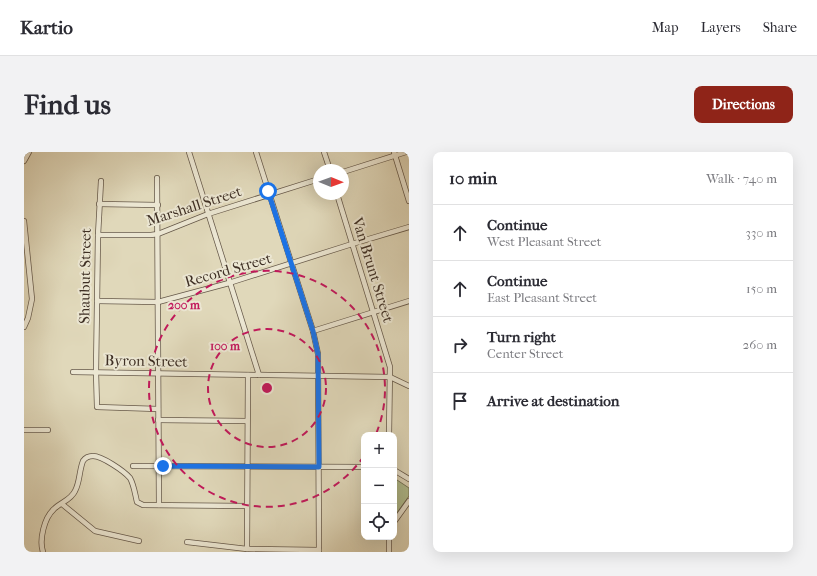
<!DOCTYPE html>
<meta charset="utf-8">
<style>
:root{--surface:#fff;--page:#f2f2f3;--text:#2b2b33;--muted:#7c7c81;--line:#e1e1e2;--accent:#8f2418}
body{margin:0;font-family:"IM FELL French Canon",serif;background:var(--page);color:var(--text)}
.controls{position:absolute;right:12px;bottom:12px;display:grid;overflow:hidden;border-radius:8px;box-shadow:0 4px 16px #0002}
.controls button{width:36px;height:36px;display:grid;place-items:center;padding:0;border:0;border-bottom:1px solid var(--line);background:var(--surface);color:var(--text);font:20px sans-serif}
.compass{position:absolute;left:289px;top:12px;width:36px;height:36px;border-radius:50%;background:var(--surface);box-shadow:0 4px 16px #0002;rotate:91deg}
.stop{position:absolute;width:12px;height:12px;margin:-9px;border:3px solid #1a73e8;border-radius:50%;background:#fff}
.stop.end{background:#1a73e8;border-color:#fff;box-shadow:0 1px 4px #0008}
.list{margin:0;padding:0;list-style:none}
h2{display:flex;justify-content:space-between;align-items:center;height:52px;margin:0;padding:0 16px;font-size:17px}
h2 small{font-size:13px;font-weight:400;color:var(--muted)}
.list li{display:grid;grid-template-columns:26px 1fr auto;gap:12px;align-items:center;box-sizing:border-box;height:56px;padding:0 16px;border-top:1px solid var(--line)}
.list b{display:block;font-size:15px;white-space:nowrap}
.list p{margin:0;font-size:13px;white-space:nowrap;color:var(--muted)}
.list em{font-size:13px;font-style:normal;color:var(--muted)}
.icon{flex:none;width:22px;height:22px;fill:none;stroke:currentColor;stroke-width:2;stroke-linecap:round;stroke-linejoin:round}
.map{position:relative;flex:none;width:385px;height:400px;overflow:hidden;border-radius:8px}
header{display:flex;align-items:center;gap:24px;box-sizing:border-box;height:56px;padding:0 20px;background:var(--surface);border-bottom:1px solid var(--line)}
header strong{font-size:19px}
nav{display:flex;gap:22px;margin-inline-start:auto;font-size:14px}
.intro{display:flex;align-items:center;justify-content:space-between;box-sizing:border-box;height:96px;padding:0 24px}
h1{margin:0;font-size:28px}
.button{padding:10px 18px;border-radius:8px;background:var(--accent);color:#fff;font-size:14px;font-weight:700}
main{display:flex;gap:24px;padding:0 24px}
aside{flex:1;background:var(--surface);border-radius:8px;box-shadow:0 4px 16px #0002}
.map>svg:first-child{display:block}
</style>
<header>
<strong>Kartio</strong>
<nav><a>Map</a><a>Layers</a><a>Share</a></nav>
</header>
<div class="intro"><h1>Find us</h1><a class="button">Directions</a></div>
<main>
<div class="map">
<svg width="385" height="400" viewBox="0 0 385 400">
<rect width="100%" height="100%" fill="#e0d8ba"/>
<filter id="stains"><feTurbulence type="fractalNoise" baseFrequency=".005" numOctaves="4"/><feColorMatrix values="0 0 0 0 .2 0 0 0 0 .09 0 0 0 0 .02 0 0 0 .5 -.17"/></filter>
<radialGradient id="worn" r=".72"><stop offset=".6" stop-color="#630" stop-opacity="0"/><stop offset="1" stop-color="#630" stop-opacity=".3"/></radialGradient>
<polygon fill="#b2bf90" stroke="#78775a" points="370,326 385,336 385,344 370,365"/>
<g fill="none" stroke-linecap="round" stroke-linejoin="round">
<defs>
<g id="minor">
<polyline points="165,0 235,223"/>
<polyline points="232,0 289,179 294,202 295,400"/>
<polyline points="300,0 306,18"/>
<polyline points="370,0 385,49"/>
<polyline points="0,9 5,0"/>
<polyline points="319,20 382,0"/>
<polyline points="133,26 135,353"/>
<polyline points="77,29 74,83 72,220 73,255 134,257"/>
<polyline points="313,42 366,215 365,283"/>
<polyline points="75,52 134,53"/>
<polyline points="0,69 8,147 4,166 0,175"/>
<polyline points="74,83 127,83 134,82 184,62 295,27"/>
<polyline points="73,149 134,150 205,131 328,92 385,75"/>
<polyline points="289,179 385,149"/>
<polyline points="49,220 366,225 385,234"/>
<polyline points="134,268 223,269"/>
<polyline points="0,278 24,278"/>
<polyline points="109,314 340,315"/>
<polyline points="370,318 385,327"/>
<polyline points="38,352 71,379 115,389"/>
<polyline points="370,370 385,349"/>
<polyline points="163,390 223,397 295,398"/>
<polyline points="223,397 224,223"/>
<path d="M19,400C15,388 20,366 30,357C37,350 47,348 51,339C56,330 55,319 59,309C61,306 64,304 69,304C78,304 100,319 106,326C110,333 111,342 113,350L119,353L223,354"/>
<polyline points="365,400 365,385"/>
</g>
</defs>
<use href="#minor" stroke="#66594a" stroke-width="6"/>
<use href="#minor" stroke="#ebe6d2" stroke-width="4.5"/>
</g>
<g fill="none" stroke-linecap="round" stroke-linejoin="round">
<polyline stroke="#1a73e8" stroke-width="5" points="139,314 295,315 294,202 289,179 244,39"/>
</g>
<g fill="none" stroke="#c2185b" stroke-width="2" stroke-dasharray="7 5">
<circle cx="243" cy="236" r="59"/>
<path d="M340 304A118 118 0 1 1 352 282"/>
</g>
<g text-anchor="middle" stroke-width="4" stroke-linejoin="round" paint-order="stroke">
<g font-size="15" fill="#3e2f24" stroke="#ebe6d2">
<text transform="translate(170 54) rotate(-18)" y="5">Marshall Street</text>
<text transform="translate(204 118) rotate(-16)" y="5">Record Street</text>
<text transform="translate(349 118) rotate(73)" y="5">Van Brunt Street</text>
<text transform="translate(61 124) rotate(-89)" y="5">Shaubut Street</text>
<text transform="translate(122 209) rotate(1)" y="5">Byron Street</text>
</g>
</g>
<circle cx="243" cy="236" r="6" fill="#c2185b" stroke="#ebe6d2" stroke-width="2"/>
<g font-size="12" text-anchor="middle" font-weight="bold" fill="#c2185b" stroke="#ebe6d2" stroke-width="4" stroke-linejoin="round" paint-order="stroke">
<text x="160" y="157">200 m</text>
<text x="201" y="198">100 m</text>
</g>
<rect width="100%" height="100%" filter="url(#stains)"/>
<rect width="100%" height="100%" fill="url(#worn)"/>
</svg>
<div class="controls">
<button>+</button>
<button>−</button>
<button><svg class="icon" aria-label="locate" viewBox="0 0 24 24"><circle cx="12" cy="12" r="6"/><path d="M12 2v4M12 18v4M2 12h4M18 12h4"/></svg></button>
</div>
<svg class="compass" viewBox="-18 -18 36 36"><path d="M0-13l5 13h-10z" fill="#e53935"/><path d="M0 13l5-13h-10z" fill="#7c7c81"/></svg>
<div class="stop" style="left:244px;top:39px"></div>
<div class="stop end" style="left:139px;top:314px"></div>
</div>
<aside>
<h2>10 min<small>Walk · 740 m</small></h2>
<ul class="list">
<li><svg class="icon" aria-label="ahead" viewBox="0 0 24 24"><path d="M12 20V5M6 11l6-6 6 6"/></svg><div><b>Continue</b><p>West Pleasant Street</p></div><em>330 m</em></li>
<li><svg class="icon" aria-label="ahead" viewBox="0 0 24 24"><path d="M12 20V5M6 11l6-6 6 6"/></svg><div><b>Continue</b><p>East Pleasant Street</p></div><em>150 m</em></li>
<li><svg class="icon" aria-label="right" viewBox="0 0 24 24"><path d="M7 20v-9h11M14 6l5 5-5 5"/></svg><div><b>Turn right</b><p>Center Street</p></div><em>260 m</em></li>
<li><svg class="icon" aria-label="arrive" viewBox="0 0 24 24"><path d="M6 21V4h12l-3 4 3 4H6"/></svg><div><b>Arrive at destination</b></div></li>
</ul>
</aside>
</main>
